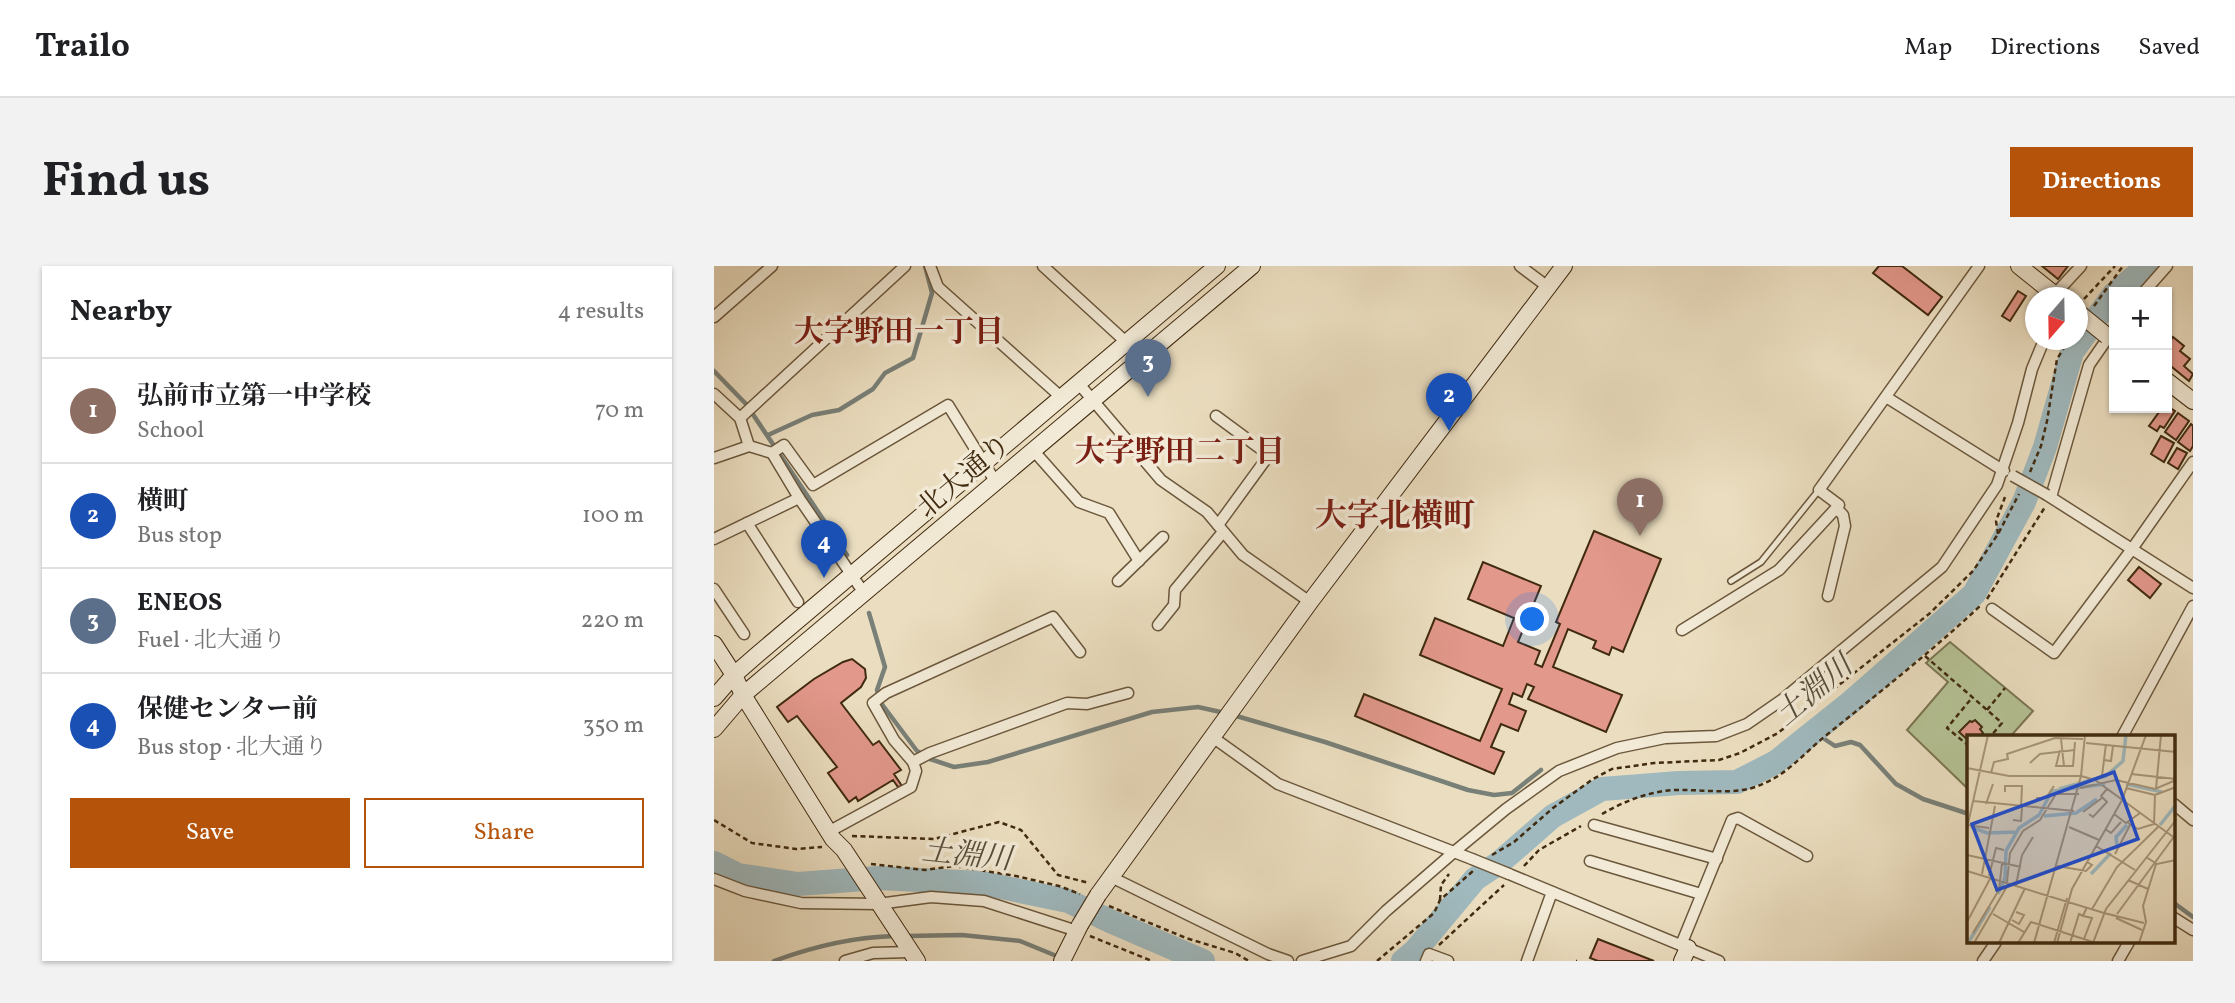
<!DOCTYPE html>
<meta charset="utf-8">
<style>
:root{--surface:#fff;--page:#f2f2f2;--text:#202124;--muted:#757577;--line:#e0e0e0;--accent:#b45309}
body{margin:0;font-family:Vollkorn,"Noto Serif JP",serif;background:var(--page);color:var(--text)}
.controls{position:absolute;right:21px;top:21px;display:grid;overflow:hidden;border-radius:0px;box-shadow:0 2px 5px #0004}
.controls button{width:63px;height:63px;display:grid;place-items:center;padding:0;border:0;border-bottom:2px solid var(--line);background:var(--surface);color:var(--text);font:35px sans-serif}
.compass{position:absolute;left:1311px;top:21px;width:63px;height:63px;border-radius:50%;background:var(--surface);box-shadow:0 2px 5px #0004;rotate:200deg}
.you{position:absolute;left:819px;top:354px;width:24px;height:24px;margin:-18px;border:5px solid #fff;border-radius:50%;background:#1a73e8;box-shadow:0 0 0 10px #1a73e833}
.badge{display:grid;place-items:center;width:46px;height:46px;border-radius:50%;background:var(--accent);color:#fff;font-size:23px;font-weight:700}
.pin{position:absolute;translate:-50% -58px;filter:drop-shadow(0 2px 4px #0008)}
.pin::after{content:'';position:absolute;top:37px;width:24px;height:21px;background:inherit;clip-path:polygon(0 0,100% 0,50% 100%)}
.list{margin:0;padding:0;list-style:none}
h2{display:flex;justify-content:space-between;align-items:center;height:91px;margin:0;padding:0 28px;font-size:30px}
h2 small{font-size:23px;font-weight:400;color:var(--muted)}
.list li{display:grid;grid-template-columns:46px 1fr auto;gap:21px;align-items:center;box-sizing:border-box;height:105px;padding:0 28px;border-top:2px solid var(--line)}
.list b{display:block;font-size:26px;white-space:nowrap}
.list p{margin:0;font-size:23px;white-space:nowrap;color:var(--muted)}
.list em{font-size:23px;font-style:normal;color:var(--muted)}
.actions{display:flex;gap:14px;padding:21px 28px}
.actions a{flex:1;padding:16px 0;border:2px solid var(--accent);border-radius:0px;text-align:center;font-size:24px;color:var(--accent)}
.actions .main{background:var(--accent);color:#fff}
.map{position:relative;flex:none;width:1479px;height:695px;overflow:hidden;border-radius:0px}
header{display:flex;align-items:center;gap:42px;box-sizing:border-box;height:98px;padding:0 35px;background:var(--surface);border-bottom:2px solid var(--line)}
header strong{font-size:33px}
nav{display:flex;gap:38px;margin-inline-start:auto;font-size:24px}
.intro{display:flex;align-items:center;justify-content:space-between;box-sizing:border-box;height:168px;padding:0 42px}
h1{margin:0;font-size:49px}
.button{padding:18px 32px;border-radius:0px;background:var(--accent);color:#fff;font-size:24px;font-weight:700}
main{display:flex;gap:42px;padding:0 42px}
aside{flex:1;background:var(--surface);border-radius:0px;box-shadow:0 2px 5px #0004}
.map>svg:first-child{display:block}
</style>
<header>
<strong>Trailo</strong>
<nav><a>Map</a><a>Directions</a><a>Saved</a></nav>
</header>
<div class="intro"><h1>Find us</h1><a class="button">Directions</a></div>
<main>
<aside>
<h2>Nearby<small>4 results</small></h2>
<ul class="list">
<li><span class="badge" style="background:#8d6e63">1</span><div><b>弘前市立第一中学校</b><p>School</p></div><em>70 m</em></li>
<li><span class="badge" style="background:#1a4fb4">2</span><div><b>横町</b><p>Bus stop</p></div><em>100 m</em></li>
<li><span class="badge" style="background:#5c6f8a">3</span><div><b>ENEOS</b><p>Fuel · 北大通り</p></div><em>220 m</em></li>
<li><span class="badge" style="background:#1a4fb4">4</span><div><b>保健センター前</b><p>Bus stop · 北大通り</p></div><em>350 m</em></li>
</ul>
<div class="actions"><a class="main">Save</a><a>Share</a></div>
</aside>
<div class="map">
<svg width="1479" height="695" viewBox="0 0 1479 695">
<rect width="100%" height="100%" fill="#ebdec0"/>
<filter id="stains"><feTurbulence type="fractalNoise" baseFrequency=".00286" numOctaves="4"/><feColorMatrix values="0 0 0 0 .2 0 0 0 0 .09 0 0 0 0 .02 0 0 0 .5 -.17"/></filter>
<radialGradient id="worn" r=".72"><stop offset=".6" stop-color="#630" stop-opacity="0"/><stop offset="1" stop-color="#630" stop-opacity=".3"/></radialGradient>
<polygon fill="#b5c295" stroke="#7a7652" stroke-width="2" points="1236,376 1319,445 1296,471 1255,471 1255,518 1252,521 1193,464 1234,416 1212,397"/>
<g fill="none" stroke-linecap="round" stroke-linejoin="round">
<g stroke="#798078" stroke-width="4.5">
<polyline points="0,105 32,138 133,289"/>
<polyline points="54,169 98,149 125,144 159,123 171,107 199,92 218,27 211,0"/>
<polyline points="155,347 171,401 163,424 167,437 203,485 216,493 240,501 274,496 438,446 484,441 511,447"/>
<polyline points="519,449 611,476 754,524 780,529 798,527 827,504"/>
<polyline points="1100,466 1121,480 1137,476 1146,479 1182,518 1209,533 1255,548"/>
<polyline points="1460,637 1479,651"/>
<polyline points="193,670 248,669 306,675 345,691"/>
<path d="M60,695C98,681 140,671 181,670"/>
</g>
<g stroke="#9fb9be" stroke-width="24">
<polyline points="1403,26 1433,0"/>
<polyline points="0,597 24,609 84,618 164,612 268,617 354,635 396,655 489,695"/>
<polyline points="689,695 701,685 761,613 785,597 839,550 888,523 965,517 1023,516 1062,496 1137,436 1260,328 1310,236 1331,181 1358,86 1400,28"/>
</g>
</g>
<g fill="#e2988b" stroke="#402a10" stroke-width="2">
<polygon points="1165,0 1188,0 1228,31 1214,49 1159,7"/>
<polygon points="1328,0 1354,0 1344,13"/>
<polygon points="1304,25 1312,30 1296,55 1288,50"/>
<polygon points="1459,71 1470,80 1466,85 1476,93 1470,100 1479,108 1475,115 1453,97 1453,79"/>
<polygon points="1453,140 1461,145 1450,162 1446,160 1443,165 1435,160 1448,142 1453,142"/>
<polygon points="1464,147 1475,155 1462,174 1451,166"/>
<polygon points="1477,158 1479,160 1479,180 1476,185 1464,176"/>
<polygon points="1447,170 1460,177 1450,196 1437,188"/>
<polygon points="1463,182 1473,187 1464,203 1454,197"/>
<polygon points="880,265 947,293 909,386 898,381 895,389 879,382 882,375 854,363 839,401 908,429 892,466 814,433 820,421 813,418 808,431 799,427 795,438 812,445 804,465 787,458 777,481 790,486 780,508 641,450 650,428 766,475 788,423 706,389 721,352 789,380 800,352 754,333 769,296 827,320 804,376 826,385 821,398 828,401 846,358 842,356"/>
<polygon points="1425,301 1447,318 1436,332 1414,314"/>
<polygon points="138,393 151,403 152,412 147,421 127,437 159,479 165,475 187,504 180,508 188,520 184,521 179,514 144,535 142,531 135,536 114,507 123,501 83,450 74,456 63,441 100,413 129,396"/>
<polygon points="1261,454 1268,461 1266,463 1269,467 1265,471 1255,471 1255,475 1245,466 1256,455 1258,456"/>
<polygon points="884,673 940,695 884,695 876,692"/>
</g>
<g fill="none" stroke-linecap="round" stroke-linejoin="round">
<defs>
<polyline id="lane" points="1017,315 1047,296 1105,224"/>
<g id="street">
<polyline points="216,0 224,21 347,131"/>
<polyline points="329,0 412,76"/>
<polyline points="806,0 834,21"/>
<polyline points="1430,26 1453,0"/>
<polyline points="1341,28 1367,0"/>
<polyline points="0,51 58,0"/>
<polyline points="365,118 447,214 493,246 529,289 596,336"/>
<polyline points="0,128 26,152 35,180"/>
<polyline points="1172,131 1290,205"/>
<polyline points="502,150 555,189 504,259"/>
<polyline points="26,152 191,0"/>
<polyline points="319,184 365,236 395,247 425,295"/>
<polyline points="58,187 70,179 99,219 234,139 281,215"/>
<polyline points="0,192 35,180 58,187 85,232 150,327"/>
<polyline points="1333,229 1479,322"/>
<polyline points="1337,231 1375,99 1400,63"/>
<polyline points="33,257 84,336"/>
<polyline points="0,273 85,232"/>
<polyline points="404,315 449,271"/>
<polyline points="0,323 30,368"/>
<polyline points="1114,330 1131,260 1129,249 1122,242"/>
<polyline points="1278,343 1340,387 1418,283 1479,196"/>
<polyline points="444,359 460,339 461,324 509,266"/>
<polyline points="968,364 1065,304 1125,239 1105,224 1265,0"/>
<polyline points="497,470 564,518 758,593"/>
<polyline points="1408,471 1479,340"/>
<polyline points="199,496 216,487 353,437 373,438 414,427"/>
<polyline points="1460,538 1479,554"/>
<polyline points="880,559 1003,593"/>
<polyline points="116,565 197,521 202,505 199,496 180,474 159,437 172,427 339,351 366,386"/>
<polyline points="876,595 987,628"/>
<polyline points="795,608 1005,695"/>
<polyline points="397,611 554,688 574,695"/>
<polyline points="0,613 31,625 87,637 164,638 217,631 270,635 363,665"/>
<polyline points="1460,652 1479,664"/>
<polyline points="967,679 1018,554 1024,552 1093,590"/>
<polyline points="131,695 159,687 196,686"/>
<polyline points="588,695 637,680 672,645 740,586 792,543 845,505 903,482 951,472 1002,470 1033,458 1069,433 1228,301 1283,219 1304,157 1318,103 1330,74"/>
<polyline points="712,695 715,688 734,695"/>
<polyline points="813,695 838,626"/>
<polyline points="1269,695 1282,676"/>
<polyline points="1404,695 1415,676"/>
</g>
<g id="secondary">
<polyline points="1305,0 1345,32"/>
<polyline points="1453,115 1479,135"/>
<polyline points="0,378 20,409 29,429 119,573 130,584 203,695"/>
<polyline points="0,432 20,409 44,388 503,0"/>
<polyline points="0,463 29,429 538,0"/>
<polyline points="384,629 596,336 850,0"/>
<polyline points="348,695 366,659"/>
<polyline points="968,695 974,682"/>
</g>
</defs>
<use href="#lane" stroke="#6b573c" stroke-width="8"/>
<use href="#street" stroke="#6b573c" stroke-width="13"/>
<use href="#secondary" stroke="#402a10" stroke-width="18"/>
<g stroke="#402a10" stroke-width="2.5" stroke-dasharray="5 3.5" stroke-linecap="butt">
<polyline points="1370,33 1401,0"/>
<polyline points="1380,40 1409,0"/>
<polyline points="1316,206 1327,180 1333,155 1343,93 1355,74"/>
<polyline points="1284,268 1282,255 1291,231"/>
<polyline points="1273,333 1331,241"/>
<polyline points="1211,390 1288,457 1276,471"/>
<polyline points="1273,444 1291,422"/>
<polyline points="1255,480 1233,462 1257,433"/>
<path d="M888,548C912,534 941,523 969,524C992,524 1015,528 1038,522C1073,511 1087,489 1115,467C1166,426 1218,385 1266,340"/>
<polyline points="0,554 38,577 82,583 108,581"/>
<polyline points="138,570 220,573 285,556 307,564 344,609 375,617"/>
<polyline points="778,589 800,576 839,542 879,513 898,503 940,497 1005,494 1026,487 1064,467 1215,348 1259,305 1284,268 1305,228"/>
<polyline points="157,598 211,604 240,600 302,610 345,620 366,628"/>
<polyline points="810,600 825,584 867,560"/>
<polyline points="726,634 727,619 735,608"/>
<polyline points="395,640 472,672 521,687 535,695"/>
<polyline points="376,670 438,695"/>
<polyline points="725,679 790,619"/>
<polyline points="663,695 720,647 726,634 759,605"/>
<polyline points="862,695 863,695"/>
</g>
<use href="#lane" stroke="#f2ead6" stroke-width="5"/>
<use href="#street" stroke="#f2ead6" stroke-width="10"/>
<use href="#secondary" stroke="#f2ead6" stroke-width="16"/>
<defs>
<g id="street-bridge">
<polyline points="1299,210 1333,229"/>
<polyline points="758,593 795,608"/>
</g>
<g id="secondary-bridge">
<polyline points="1366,48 1393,70"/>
<polyline points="366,659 384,629"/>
</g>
</defs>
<use href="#street-bridge" stroke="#6b573c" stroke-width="13" stroke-linecap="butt"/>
<use href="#secondary-bridge" stroke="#402a10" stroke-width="18" stroke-linecap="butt"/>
<use href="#street-bridge" stroke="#f2ead6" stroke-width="10"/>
<use href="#secondary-bridge" stroke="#f2ead6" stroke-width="16"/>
</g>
<g text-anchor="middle" stroke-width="7" stroke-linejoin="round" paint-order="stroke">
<g font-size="28" fill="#402a10" stroke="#f2ead6">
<text transform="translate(249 209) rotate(-40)" y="10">北大通り</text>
</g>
<g font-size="30" font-weight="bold" fill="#7a1f14" stroke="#f2ead6">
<text x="185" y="75">大字野田一丁目</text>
<text x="466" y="195">大字野田二丁目</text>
</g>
<g font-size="30" font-style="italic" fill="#584e3c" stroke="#f2ead6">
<text transform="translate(1099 424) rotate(-40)" y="10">土淵川</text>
<text transform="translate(253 588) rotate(6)" y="10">土淵川</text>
</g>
<g font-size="32" font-weight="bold" fill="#7a1f14" stroke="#f2ead6">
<text x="681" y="260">大字北横町</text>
</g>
</g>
<g transform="translate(1253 469)">
<rect width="208" height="208" fill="#ebdec0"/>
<path fill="none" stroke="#9fb9be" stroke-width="3.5" d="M159,49L195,57M92,54L139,41L156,26L159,0M77,81L109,78L130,64M193,90L209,70M4,92L20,98L50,97M150,110L149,102L160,90M124,139L144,118M31,159L38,143L39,116L52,93L72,80L85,56L138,49M1,208L23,172"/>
<path fill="none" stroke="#a7967a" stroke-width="2" d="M94,4L97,31M119,8L209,17M93,15L89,31H106L108,7M137,25L144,26L146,11M63,28L73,19L108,15M0,33L42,41H114L118,0M24,38L27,27L41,24L40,19L88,3L116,4M164,39L209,44M128,45L135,41L139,9M113,53L149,45L188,54L209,45M159,53L188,60L209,52M189,54L194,0M38,57V51H55L54,72M69,63H79L87,51M6,66L107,76M19,69L26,49M116,77L135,63M122,79L126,82L140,67L134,61L140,54M147,79L159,88L173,78M46,85L54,86L55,72M161,88L171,94L187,89L188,60M0,90L22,93M102,92L132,105M0,93L21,0M138,94L144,98L154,87M129,111L168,135M148,119L163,90M0,120L54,132M179,122L190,129L209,125M90,131L119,136L125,130L120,127M0,136L137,178M15,139L28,71M22,141L29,113L37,115M161,145L181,154M40,147L43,118L56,96L73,85L89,59H112M49,150L55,120L66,102M125,174L150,132L191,92M137,178L177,188M26,179L57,197M150,179L206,103M116,181L125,183L117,204M149,183L175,195M45,185L52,189L57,180L49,177M0,187L24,142M6,198L32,155L35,128M7,208L42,148M32,208L58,153M51,208L64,187L129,208M67,208L114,41L128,45L209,104M87,208L100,163M90,208L105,154L155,65L179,0M103,208L112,179L116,181L120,172M126,208L139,174L209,85M172,208L179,187L176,171L189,129"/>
<path fill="#1d4ed8" fill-opacity="0.15" stroke="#1d4ed8" stroke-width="3.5" d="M147,37L171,104L30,155L5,89Z"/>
<rect width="208" height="208" fill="none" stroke="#402a10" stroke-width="3.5"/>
</g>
<rect width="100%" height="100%" filter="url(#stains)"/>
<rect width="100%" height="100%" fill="url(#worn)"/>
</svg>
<div class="controls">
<button>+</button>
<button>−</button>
</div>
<svg class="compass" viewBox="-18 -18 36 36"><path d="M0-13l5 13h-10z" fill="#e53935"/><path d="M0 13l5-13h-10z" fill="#757577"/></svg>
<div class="you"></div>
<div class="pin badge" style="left:926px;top:270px;background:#8d6e63">1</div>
<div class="pin badge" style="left:735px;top:165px;background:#1a4fb4">2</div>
<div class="pin badge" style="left:434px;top:131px;background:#5c6f8a">3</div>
<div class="pin badge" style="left:110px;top:312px;background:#1a4fb4">4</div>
</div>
</main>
